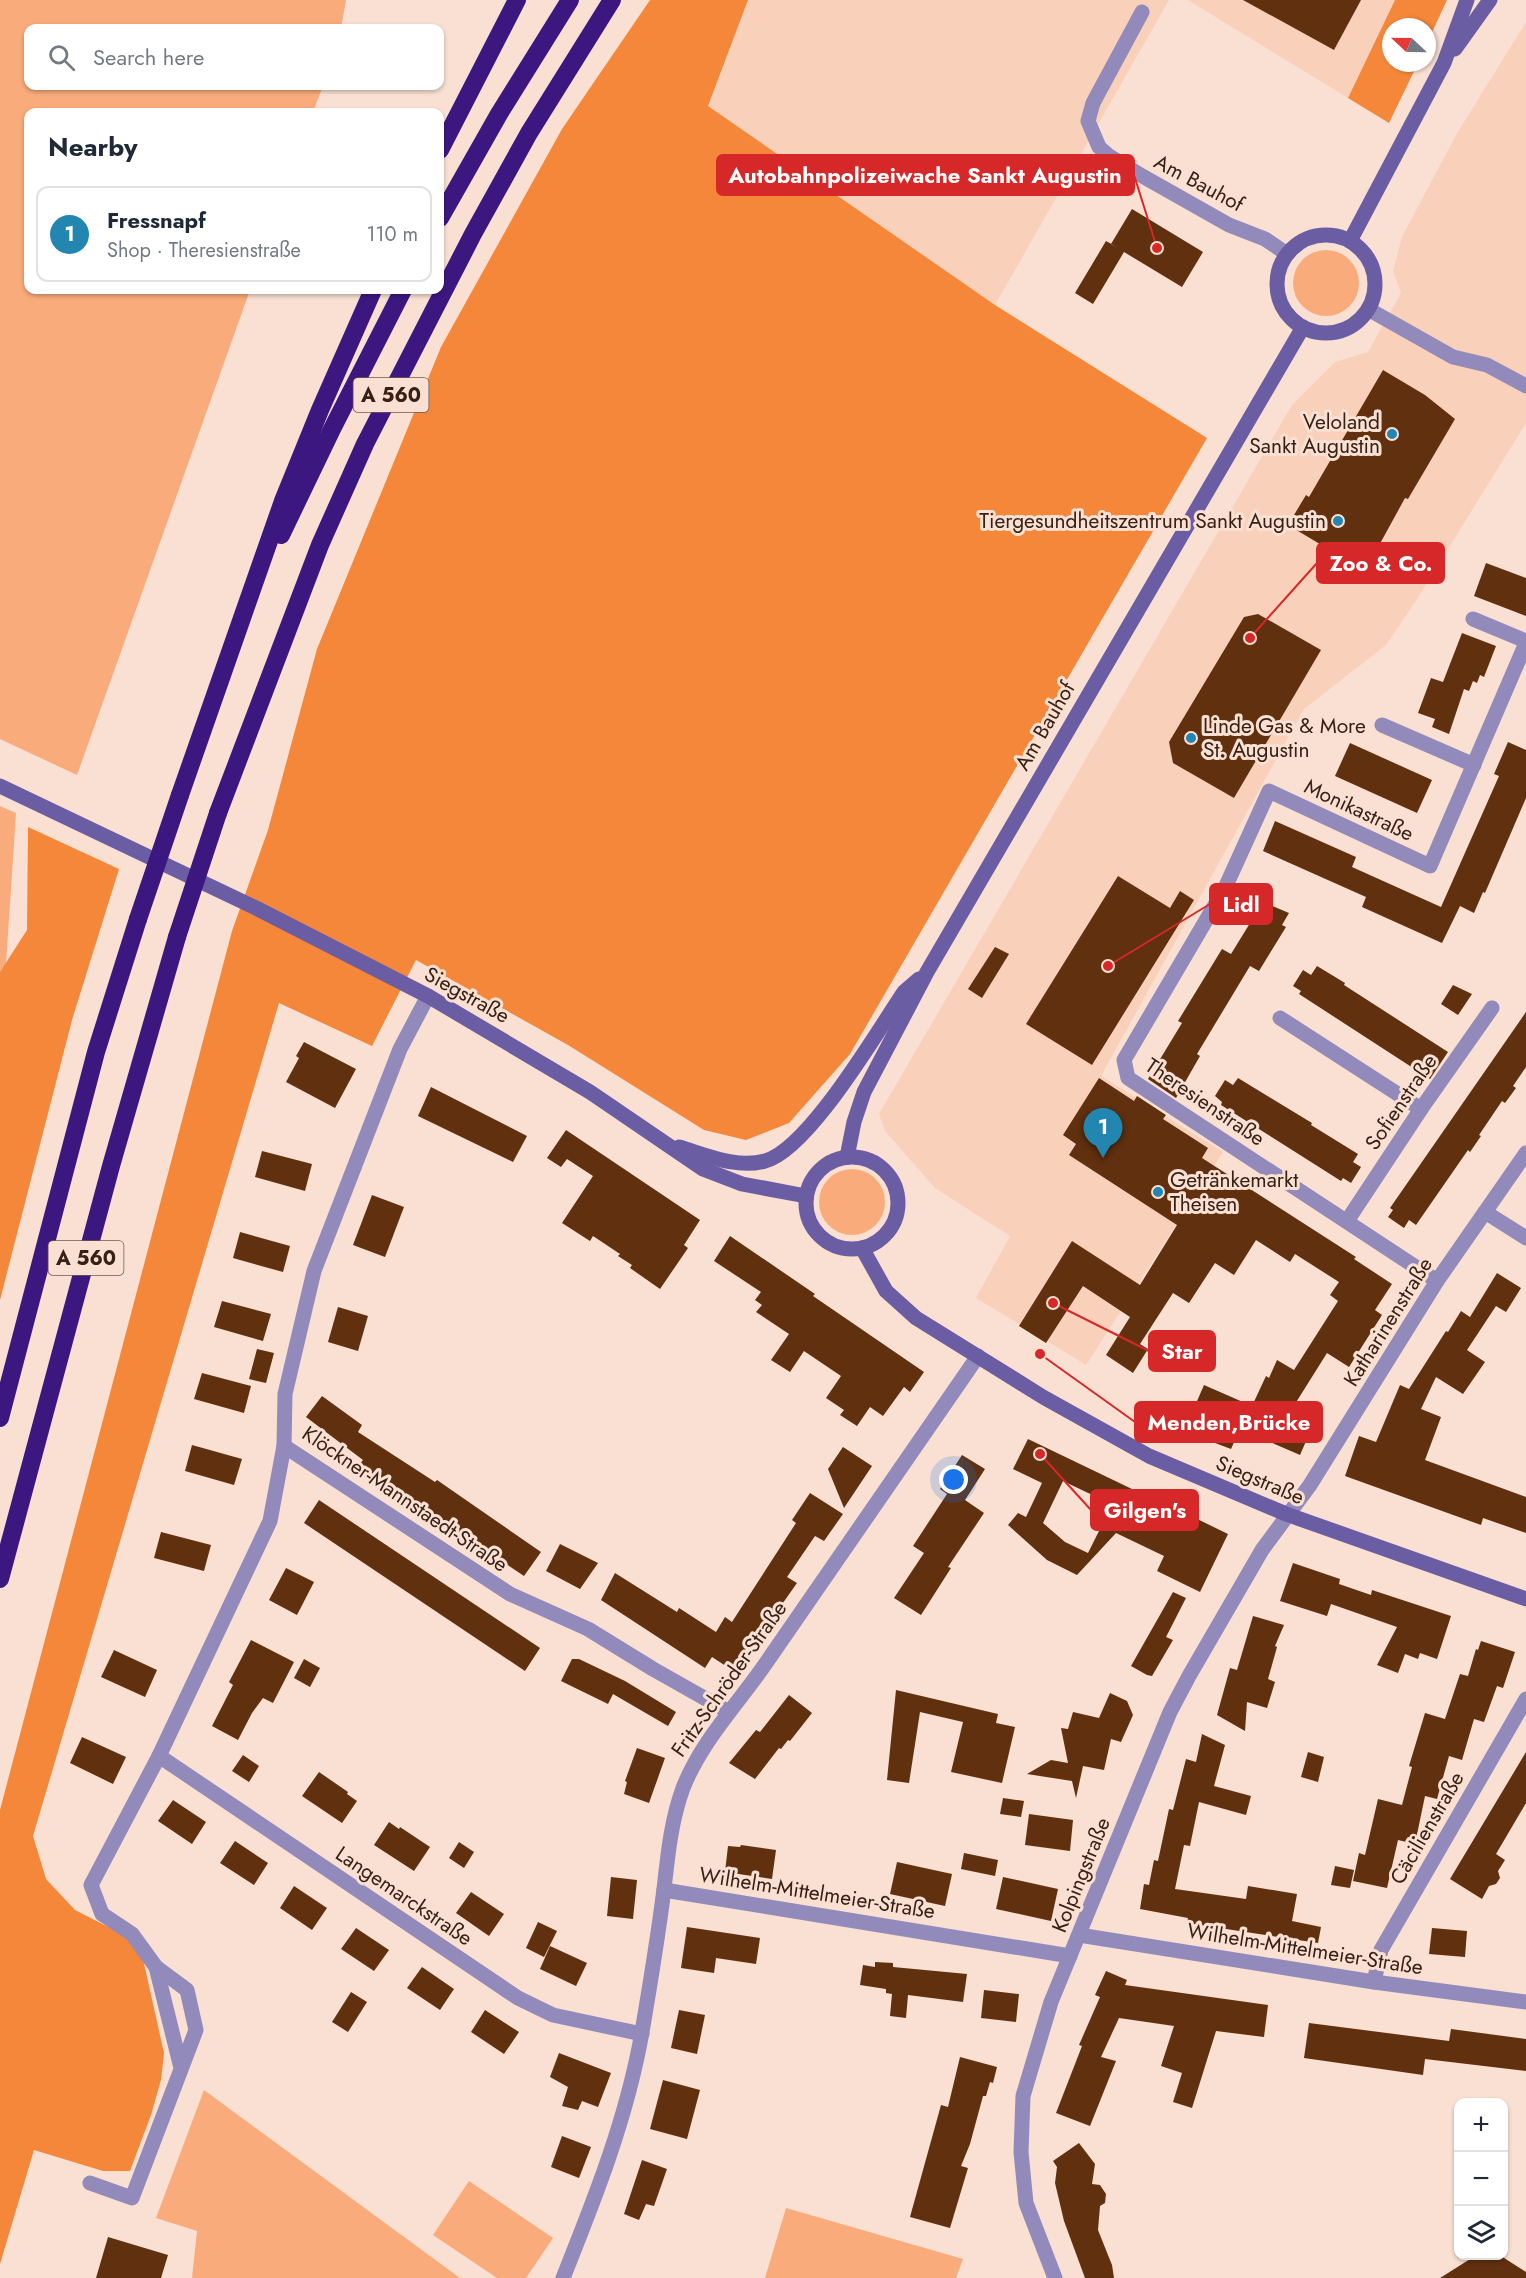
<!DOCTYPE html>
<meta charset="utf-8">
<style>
:root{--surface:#fff;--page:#f6f6f7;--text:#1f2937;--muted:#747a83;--line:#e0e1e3;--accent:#2286b0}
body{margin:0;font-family:Jost,sans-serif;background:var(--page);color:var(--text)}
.controls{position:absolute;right:18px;bottom:18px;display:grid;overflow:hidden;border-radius:12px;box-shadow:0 2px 4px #0004}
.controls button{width:54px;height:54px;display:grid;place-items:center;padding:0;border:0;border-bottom:2px solid var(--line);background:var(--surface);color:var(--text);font:30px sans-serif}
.compass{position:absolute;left:1382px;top:18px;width:54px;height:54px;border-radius:50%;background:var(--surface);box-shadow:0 2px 4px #0004;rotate:292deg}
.you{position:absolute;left:954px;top:1480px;width:21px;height:21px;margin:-15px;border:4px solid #fff;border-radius:50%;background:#1a73e8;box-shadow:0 0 0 9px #1a73e833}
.badge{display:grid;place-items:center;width:39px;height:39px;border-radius:50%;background:var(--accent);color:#fff;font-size:20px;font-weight:700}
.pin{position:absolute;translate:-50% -50px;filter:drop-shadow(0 2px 3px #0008)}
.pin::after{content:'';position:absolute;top:32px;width:21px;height:18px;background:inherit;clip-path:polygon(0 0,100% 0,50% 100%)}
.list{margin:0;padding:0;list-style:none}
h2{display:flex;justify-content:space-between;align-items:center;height:78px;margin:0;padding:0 24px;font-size:26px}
h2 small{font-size:20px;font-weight:400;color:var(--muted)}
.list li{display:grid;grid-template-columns:39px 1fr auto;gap:18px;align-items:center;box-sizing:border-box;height:96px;margin:0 12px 12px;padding:0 12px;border:2px solid var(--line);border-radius:12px}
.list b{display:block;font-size:22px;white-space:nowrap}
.list p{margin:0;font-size:20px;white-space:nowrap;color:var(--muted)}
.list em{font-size:20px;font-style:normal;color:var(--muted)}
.icon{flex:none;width:33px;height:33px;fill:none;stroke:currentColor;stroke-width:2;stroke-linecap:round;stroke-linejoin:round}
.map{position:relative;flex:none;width:1526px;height:2278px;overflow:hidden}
.search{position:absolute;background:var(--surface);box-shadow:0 2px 4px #0004;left:24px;top:24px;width:420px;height:66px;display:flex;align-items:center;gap:15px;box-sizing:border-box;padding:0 21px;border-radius:12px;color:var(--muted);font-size:22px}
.panel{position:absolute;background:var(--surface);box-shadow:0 2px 4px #0004;left:24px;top:108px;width:420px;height:186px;border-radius:12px}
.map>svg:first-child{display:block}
</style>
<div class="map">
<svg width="1526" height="2278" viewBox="0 0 1526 2278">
<rect width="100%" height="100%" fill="#f9e0d2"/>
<g fill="#f9d0b9">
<polygon points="748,0 1169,0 995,305 708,106"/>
<polygon points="1188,0 1395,0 1348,98"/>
<polygon points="1526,22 1526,423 1417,599 1386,645 1304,709 1101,1076 1223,1152 1086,1365 976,1298 1010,1236 935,1188 885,1131 879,1114 1292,405 1335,362 1368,352 1401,293 1393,271 1402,237 1456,135"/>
</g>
<g fill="#faab7b">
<polygon points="0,0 346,0 341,28 28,28 28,86 323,86 313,112 28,112 28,290 250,290 77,775 0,739"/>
<circle cx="1326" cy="283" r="33"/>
<polygon points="0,806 16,813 6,964 0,972"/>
<circle cx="852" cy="1202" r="33"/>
<polygon points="204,2090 460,2278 192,2278 197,2231 156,2218"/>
<polygon points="469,2181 553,2238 526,2278 497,2278 433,2235"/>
<polygon points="786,2208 963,2259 956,2278 765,2278"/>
</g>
<g fill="#f5873b">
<polygon points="650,0 748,0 708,106 995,305 1207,438 850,1054 789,1123 746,1140 704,1130 568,1045 416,960 372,1046 279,1003 33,1836 46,1879 75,1910 124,1935 143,1959 164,2053 161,2080 151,2115 130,2171 103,2171 34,2150 0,2264 0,1810 232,931 268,830 317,649 441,347 562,129"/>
<polygon points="1395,0 1447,0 1427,43 1427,27 1391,27 1391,63 1418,63 1389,123 1348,98"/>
<polygon points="28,827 119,869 72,1020 0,1300 0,972 27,930"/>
</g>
<g fill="#60300f" fill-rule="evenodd">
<polygon points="1243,0 1361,0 1334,50"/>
<polygon points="1132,209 1203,252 1182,287 1124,252 1093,304 1075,293 1106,241 1117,247 1111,244"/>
<polygon points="1383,370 1425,395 1455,419 1408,499 1405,498 1365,571 1288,525 1306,495 1309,497"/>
<polygon points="1486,563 1526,578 1526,616 1474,596"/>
<polygon points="1258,614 1321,650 1234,798 1173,763 1169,742 1244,617"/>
<polygon points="1462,633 1496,646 1484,677 1480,675 1477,683 1473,681 1469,691 1464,689 1449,734 1432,727 1435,719 1418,713 1431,678 1443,682"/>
<polygon points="1508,742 1526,750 1526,798 1485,893 1483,892 1474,913 1460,906 1442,943 1362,907 1366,897 1263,851 1275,821 1356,857 1352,867 1441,907 1499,776 1494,774"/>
<polygon points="1350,743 1432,780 1417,813 1335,776"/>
<polygon points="1118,876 1170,908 1180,891 1194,900 1092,1065 1026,1024"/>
<polygon points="1263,902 1289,913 1282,925 1286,927 1259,971 1250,966 1197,1054 1200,1056 1176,1098 1148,1079 1182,1023 1178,1021 1222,949 1231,954"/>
<polygon points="995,947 1009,954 982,998 968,989"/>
<polygon points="1317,966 1345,983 1344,985 1448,1052 1430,1079 1299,994 1301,991 1293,986 1303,970 1311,975"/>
<polygon points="1453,985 1472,994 1458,1015 1441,1004"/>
<polygon points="1526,1012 1526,1067 1513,1086 1516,1088 1505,1103 1502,1101 1479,1135 1481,1136 1470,1152 1468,1150 1416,1225 1409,1220 1404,1228 1388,1217 1393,1210 1390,1208"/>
<polygon points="304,1042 356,1069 335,1108 286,1082 299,1058 296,1056"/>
<polygon points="1099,1078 1134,1101 1137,1096 1166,1115 1163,1119 1208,1148 1202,1158 1356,1257 1354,1259 1392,1284 1375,1310 1382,1315 1349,1367 1327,1353 1295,1404 1317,1416 1300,1455 1240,1429 1231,1449 1215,1443 1224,1422 1194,1408 1204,1385 1252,1406 1266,1376 1269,1378 1277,1360 1294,1370 1338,1301 1330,1295 1339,1282 1295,1254 1290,1262 1256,1240 1234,1275 1215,1263 1189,1303 1173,1293 1140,1344 1148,1349 1133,1373 1106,1355 1130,1317 1083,1286 1046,1343 1019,1326 1072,1241 1140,1285 1177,1225 1069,1155 1076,1144 1063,1135"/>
<polygon points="1238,1078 1312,1123 1311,1125 1358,1154 1353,1162 1361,1167 1351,1183 1343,1178 1341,1181 1221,1105 1222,1102 1215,1096 1225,1080 1233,1085"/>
<polygon points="431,1087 527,1136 513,1162 418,1116"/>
<polygon points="566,1130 700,1220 684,1245 688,1248 660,1289 630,1268 632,1265 618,1256 620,1254 593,1236 590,1241 562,1223 593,1176 567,1159 561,1167 547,1158"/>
<polygon points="262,1151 312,1164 305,1191 255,1177"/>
<polygon points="372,1195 404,1207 385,1257 353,1245"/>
<polygon points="240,1232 290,1246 283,1272 233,1258"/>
<polygon points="730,1236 815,1294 813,1296 924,1372 910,1392 904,1387 883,1416 870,1407 857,1426 840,1415 844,1410 826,1398 841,1376 804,1351 790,1372 771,1360 789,1334 756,1312 762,1305 755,1300 761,1292 714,1261"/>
<polygon points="1497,1273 1521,1288 1506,1312 1496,1306 1467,1350 1485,1362 1463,1394 1436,1377 1421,1409 1441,1417 1425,1460 1526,1497 1526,1533 1483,1518 1481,1525 1345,1476 1359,1436 1376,1442 1400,1385 1409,1389 1446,1331 1448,1332 1461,1311 1470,1317"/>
<polygon points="222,1301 271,1314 263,1341 214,1327"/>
<polygon points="338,1307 368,1316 358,1351 328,1342"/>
<polygon points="257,1349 274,1353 266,1383 249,1379"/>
<polygon points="202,1373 251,1386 244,1413 194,1399"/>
<polygon points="322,1396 362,1425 358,1432 435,1482 437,1480 541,1552 524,1576 359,1465 363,1460 306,1417"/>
<path d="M1028,1439L1159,1502L1156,1510L1185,1523L1189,1515L1228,1534L1200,1592L1157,1571L1164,1556L1116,1533L1077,1575L1047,1560L1008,1525L1018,1513L1026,1517L1042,1483L1013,1469ZM1063,1481L1107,1502L1102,1512L1107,1515L1088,1553L1065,1542L1043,1523Z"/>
<polygon points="192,1445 242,1459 234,1485 185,1471"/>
<polygon points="843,1447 872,1466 844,1508 828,1469"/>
<polygon points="962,1455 985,1469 965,1500 984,1513 948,1567 951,1568 921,1615 894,1598 924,1553 913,1546 947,1494 940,1489"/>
<polygon points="810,1493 843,1514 824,1541 815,1536 787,1577 797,1583 766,1627 762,1625 732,1670 712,1657 705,1668 601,1600 615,1573 677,1612 679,1608 716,1632 725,1617 732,1622 796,1523 792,1520"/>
<polygon points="319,1500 540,1648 525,1671 304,1523"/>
<polygon points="161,1532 211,1545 204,1571 154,1558"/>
<polygon points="560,1544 598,1563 580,1589 546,1571"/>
<polygon points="1293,1563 1340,1579 1339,1584 1371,1595 1372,1590 1451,1616 1437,1659 1420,1653 1418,1659 1405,1654 1398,1673 1377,1665 1397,1627 1331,1604 1327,1616 1280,1601"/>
<polygon points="286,1568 314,1582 297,1615 269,1600"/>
<polygon points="1173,1592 1186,1598 1166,1637 1173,1640 1152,1676 1147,1675 1131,1666"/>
<polygon points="1253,1616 1284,1625 1275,1646 1277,1647 1268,1679 1275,1682 1267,1708 1247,1702 1245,1731 1217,1715 1230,1668 1237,1670"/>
<polygon points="251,1640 294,1662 273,1703 263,1698 252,1713 238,1740 212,1726 233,1685 229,1682"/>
<polygon points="1481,1641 1515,1652 1503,1688 1497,1686 1484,1722 1474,1719 1462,1760 1449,1756 1437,1799 1425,1796 1415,1844 1398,1840 1387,1888 1353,1881 1359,1853 1365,1855 1378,1799 1402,1805 1412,1767 1409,1766 1425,1713 1445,1719 1460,1674 1468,1676 1476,1649 1478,1650"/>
<polygon points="114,1650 157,1670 145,1697 101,1677"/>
<polygon points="304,1659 320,1668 310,1687 294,1678"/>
<polygon points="572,1659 579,1659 625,1681 676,1712 668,1726 613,1694 608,1704 561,1681"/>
<polygon points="896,1690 998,1714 996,1723 1015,1727 1002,1783 951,1772 963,1722 920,1712 909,1783 887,1780"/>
<polygon points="1110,1693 1127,1701 1133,1715 1121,1742 1111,1739 1104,1770 1083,1766 1076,1798 1072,1781 1027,1774 1051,1760 1068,1763 1061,1728 1068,1729 1073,1712 1099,1718"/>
<polygon points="789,1695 812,1713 790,1741 788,1740 781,1749 779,1748 755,1779 729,1763 756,1730 760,1732"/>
<polygon points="1202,1734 1225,1745 1214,1786 1251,1796 1246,1815 1199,1802 1190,1846 1184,1845 1175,1889 1246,1899 1248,1886 1297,1894 1292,1921 1321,1927 1318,1943 1187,1923 1188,1918 1140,1909 1144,1884 1149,1885 1154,1860 1158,1861 1169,1809 1173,1810 1186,1759 1196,1762"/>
<polygon points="82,1737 126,1757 113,1784 70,1763"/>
<polygon points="637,1748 665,1758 649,1803 624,1794 627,1782 625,1781"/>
<polygon points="1308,1752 1324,1757 1318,1782 1301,1777"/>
<polygon points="1526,1752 1526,1803 1496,1854 1505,1860 1498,1871 1500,1878 1496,1884 1489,1886 1482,1899 1450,1879"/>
<polygon points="243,1755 259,1766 249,1782 232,1771"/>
<polygon points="319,1772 348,1792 347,1794 357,1801 342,1823 302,1796"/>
<polygon points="1003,1798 1024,1801 1021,1817 1000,1814"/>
<polygon points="173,1800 206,1822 192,1844 158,1821"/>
<polygon points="1029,1814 1073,1820 1070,1851 1025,1845"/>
<polygon points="389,1822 399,1829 400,1827 430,1847 414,1871 374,1845"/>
<polygon points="235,1841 268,1863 254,1885 220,1863"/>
<polygon points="459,1842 474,1852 464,1868 449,1858"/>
<polygon points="741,1845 776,1850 772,1879 725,1872 728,1846 740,1847"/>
<polygon points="964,1853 998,1860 995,1876 961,1869"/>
<polygon points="897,1862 952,1874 945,1906 890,1894"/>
<polygon points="1335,1866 1354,1870 1350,1888 1331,1885"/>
<polygon points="611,1877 637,1880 633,1919 607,1916"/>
<polygon points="1003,1877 1058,1889 1051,1921 996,1909"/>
<polygon points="294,1886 327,1908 312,1930 280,1908"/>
<polygon points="471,1892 504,1914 489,1936 456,1913"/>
<polygon points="538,1922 557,1931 544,1957 526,1948"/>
<polygon points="687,1927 760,1938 756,1964 716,1958 714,1973 681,1968"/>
<polygon points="356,1928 389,1950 374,1971 341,1949"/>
<polygon points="1432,1928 1467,1931 1465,1957 1429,1954"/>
<polygon points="550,1946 587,1963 576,1986 540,1969"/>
<polygon points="875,1962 893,1963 893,1967 967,1974 963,2002 908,1995 906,2018 890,2016 892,1994 886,1993 886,1989 860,1985 863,1965 875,1967"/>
<polygon points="422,1967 454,1989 440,2010 407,1988"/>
<polygon points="1106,1971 1127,1980 1125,1985 1268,2005 1264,2037 1216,2031 1192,2108 1173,2102 1182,2073 1161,2066 1174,2026 1119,2018 1101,2057 1116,2061 1090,2126 1056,2113 1082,2046 1079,2045 1100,1997 1095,1995"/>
<polygon points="984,1990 1019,1994 1016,2022 981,2018"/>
<polygon points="351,1992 367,2002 348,2032 332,2022"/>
<polygon points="485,2010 519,2032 504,2054 471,2032"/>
<polygon points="679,2010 705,2015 697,2054 671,2048"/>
<polygon points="1309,2023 1449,2041 1451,2029 1526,2039 1526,2071 1425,2059 1423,2075 1304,2058"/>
<polygon points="559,2053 611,2073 598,2107 582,2101 578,2110 562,2106 568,2087 550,2077"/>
<polygon points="960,2057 997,2067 993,2083 990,2082 986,2096 983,2096 970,2144 961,2166 968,2168 950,2228 910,2217 941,2105 948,2107"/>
<polygon points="663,2080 700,2090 687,2139 650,2129"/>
<polygon points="562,2136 591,2147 579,2178 551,2167"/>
<polygon points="1079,2143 1095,2164 1092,2184 1100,2185 1106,2194 1105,2203 1100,2206 1098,2230 1112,2265 1114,2278 1085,2278 1064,2221 1055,2183 1057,2167 1053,2161"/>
<polygon points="642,2160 667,2169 654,2206 646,2204 639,2220 624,2214"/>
<polygon points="108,2237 168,2255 161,2278 96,2278"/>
<polygon points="1475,2256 1501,2256 1526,2272 1526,2278 1440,2278"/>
</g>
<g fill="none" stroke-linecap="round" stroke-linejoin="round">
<g stroke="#928abb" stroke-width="15">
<polyline points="1142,12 1093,103 1088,121 1099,147 1109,156 1137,173 1229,225 1265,239 1287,254"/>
<polyline points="1368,309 1453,357 1487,365 1526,386"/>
<polyline points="1473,619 1526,641"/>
<polyline points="1382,725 1474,765"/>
<polyline points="1280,1018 1421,1109"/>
<polyline points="1485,1212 1526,1238"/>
<polyline points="1347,1221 1421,1109 1492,1008"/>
<polyline points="1437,1281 1128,1078 1124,1060 1225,888 1269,791 1430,866 1526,643"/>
<polyline points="284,1446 510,1594 588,1629 653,1669 729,1712"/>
<polyline points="159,1756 518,1998 553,2015 642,2034"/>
<polyline points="664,1890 1070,1956"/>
<polyline points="1079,1935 1374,1982 1526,2002"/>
<polyline points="156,1967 181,2068"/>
<polyline points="1374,1982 1381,1950 1526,1699"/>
<polyline points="90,2183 132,2198 196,2030 187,1990 156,1967 132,1934 102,1914 91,1885 159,1756 270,1521 284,1446 285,1394 314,1271 400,1049 428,996"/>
<path d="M563,2278C595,2198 627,2118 642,2032C650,1985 658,1937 664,1889C668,1854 671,1821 683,1788C702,1740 738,1704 766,1663C837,1561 908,1459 978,1356"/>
<polyline points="1055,2278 1026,2203 1021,2152 1023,2096 1051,2002 1170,1712 1189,1676 1262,1550 1310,1485 1437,1281 1526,1153"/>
</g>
<g stroke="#6b5da3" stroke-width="15">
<polyline points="1455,49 1490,0"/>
<circle cx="1326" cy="284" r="49"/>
<polyline points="1350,241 1444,63 1467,0"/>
<polyline points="0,786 256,908 428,996 590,1092 703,1169 742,1184 806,1196"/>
<path d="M679,1147C706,1155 737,1169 765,1161C808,1150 877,1032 904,992L919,979"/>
<circle cx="852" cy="1203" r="46"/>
<polyline points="847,1157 854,1122 864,1092 927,972 1303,327"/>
<polyline points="862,1248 886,1291 916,1318 1043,1397 1149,1456 1286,1514 1526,1599"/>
</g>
<g stroke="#3d1780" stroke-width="18">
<polyline points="440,150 517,0"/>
<polyline points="440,218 499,114 570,0"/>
<polyline points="281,535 331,431 403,290"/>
<polyline points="180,795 283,501 320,410 373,290"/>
<polyline points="218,813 320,545 365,444 473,234 529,133 612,0"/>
<polyline points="0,1418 96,1052 138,919"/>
<polyline points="0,1579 111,1166 177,937"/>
</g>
<g stroke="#3d1780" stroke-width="18">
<polyline points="138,919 180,795"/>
<polyline points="177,937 218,813"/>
</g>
</g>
<g fill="#2286b0" stroke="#f9e0d2" stroke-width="2">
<circle cx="1392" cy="434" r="6"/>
<circle cx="1338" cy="521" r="6"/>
<circle cx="1191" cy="738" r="6"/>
<circle cx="1158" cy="1192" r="6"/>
</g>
<g text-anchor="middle" stroke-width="6" stroke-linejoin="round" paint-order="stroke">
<g fill="#f9e0d2" stroke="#715a4d" stroke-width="1.5">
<rect x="353.5" y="378" width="75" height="34" rx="4.5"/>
<rect x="48.5" y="1241" width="75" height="34" rx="4.5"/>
</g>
<g font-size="20" font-weight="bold" fill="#372114">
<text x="391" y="402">A 560</text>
<text x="86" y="1265">A 560</text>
</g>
<g font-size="21" fill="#372114" stroke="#f9e0d2">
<text transform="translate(1199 183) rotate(28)" y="7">Am Bauhof</text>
<text transform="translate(1045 726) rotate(-60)" y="7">Am Bauhof</text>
<text transform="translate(1359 810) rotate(25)" y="7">Monikastraße</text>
<text transform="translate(467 995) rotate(29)" y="7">Siegstraße</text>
<text transform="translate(1205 1102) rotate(34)" y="7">Theresienstraße</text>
<text transform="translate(1401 1102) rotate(-56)" y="7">Sofienstraße</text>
<text transform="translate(1388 1322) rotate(-58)" y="7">Katharinenstraße</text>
<text transform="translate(1260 1480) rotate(23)" y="7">Siegstraße</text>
<text transform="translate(405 1499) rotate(34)" y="7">Klöckner-Mannstaedt-Straße</text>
<text transform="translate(729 1679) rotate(-55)" y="7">Fritz-Schröder-Straße</text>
<text transform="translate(1427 1828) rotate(-60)" y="7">Cäcilienstraße</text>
<text transform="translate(1081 1875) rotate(-68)" y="7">Kolpingstraße</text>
<text transform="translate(817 1893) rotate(9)" y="7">Wilhelm-Mittelmeier-Straße</text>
<text transform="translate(404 1896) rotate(34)" y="7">Langemarckstraße</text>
<text transform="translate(1305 1949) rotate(9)" y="7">Wilhelm-Mittelmeier-Straße</text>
</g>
<g font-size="21" fill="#372114" stroke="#f9e0d2" text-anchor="end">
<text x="1380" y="429">Veloland<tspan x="1380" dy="24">Sankt Augustin</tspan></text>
<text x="1326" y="528">Tiergesundheitszentrum Sankt Augustin</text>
<text x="1203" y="733" text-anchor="start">Linde Gas &amp; More<tspan x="1203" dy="24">St. Augustin</tspan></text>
<text x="1170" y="1187" text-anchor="start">Getränkemarkt<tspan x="1170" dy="24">Theisen</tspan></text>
</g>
</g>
<path fill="none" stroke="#d62828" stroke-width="2" d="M1157 248L1134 175M1250 638L1317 563M1108 966L1210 904M1053 1303L1149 1351M1040 1354L1135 1422M1040 1454L1091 1510"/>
<g fill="#d62828" stroke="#f9e0d2" stroke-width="2">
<circle cx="1157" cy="248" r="6"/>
<circle cx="1250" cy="638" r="6"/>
<circle cx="1108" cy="966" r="6"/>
<circle cx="1053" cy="1303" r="6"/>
<circle cx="1040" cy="1354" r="6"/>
<circle cx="1040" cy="1454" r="6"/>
</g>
<g fill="#d62828" stroke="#d62828" stroke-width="2">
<rect x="717" y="155" width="417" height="40" rx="6"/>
<rect x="1317" y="543" width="127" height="40" rx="6"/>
<rect x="1210" y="884" width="62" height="40" rx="6"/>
<rect x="1149" y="1331" width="66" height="40" rx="6"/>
<rect x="1135" y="1402" width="187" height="40" rx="6"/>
<rect x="1091" y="1490" width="107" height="40" rx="6"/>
</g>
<g font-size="22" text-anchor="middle" font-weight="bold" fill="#fff">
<text x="925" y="183">Autobahnpolizeiwache Sankt Augustin</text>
<text x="1381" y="571">Zoo &amp; Co.</text>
<text x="1241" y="912">Lidl</text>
<text x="1182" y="1359">Star</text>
<text x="1229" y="1430">Menden,Brücke</text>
<text x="1145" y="1518">Gilgen's</text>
</g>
</svg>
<div class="controls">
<button>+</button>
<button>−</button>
<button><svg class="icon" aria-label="layers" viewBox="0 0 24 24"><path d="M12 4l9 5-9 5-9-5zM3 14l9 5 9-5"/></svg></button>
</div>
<svg class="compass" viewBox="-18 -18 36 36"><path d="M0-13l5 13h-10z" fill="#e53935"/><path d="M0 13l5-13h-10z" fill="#747a83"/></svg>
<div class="you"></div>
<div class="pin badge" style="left:1103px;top:1158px">1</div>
<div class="search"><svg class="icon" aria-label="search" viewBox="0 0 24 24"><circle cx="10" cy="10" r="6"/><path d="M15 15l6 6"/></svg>Search here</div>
<section class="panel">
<h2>Nearby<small></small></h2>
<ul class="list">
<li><span class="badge">1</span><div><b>Fressnapf</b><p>Shop · Theresienstraße</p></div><em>110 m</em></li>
</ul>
</section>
</div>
